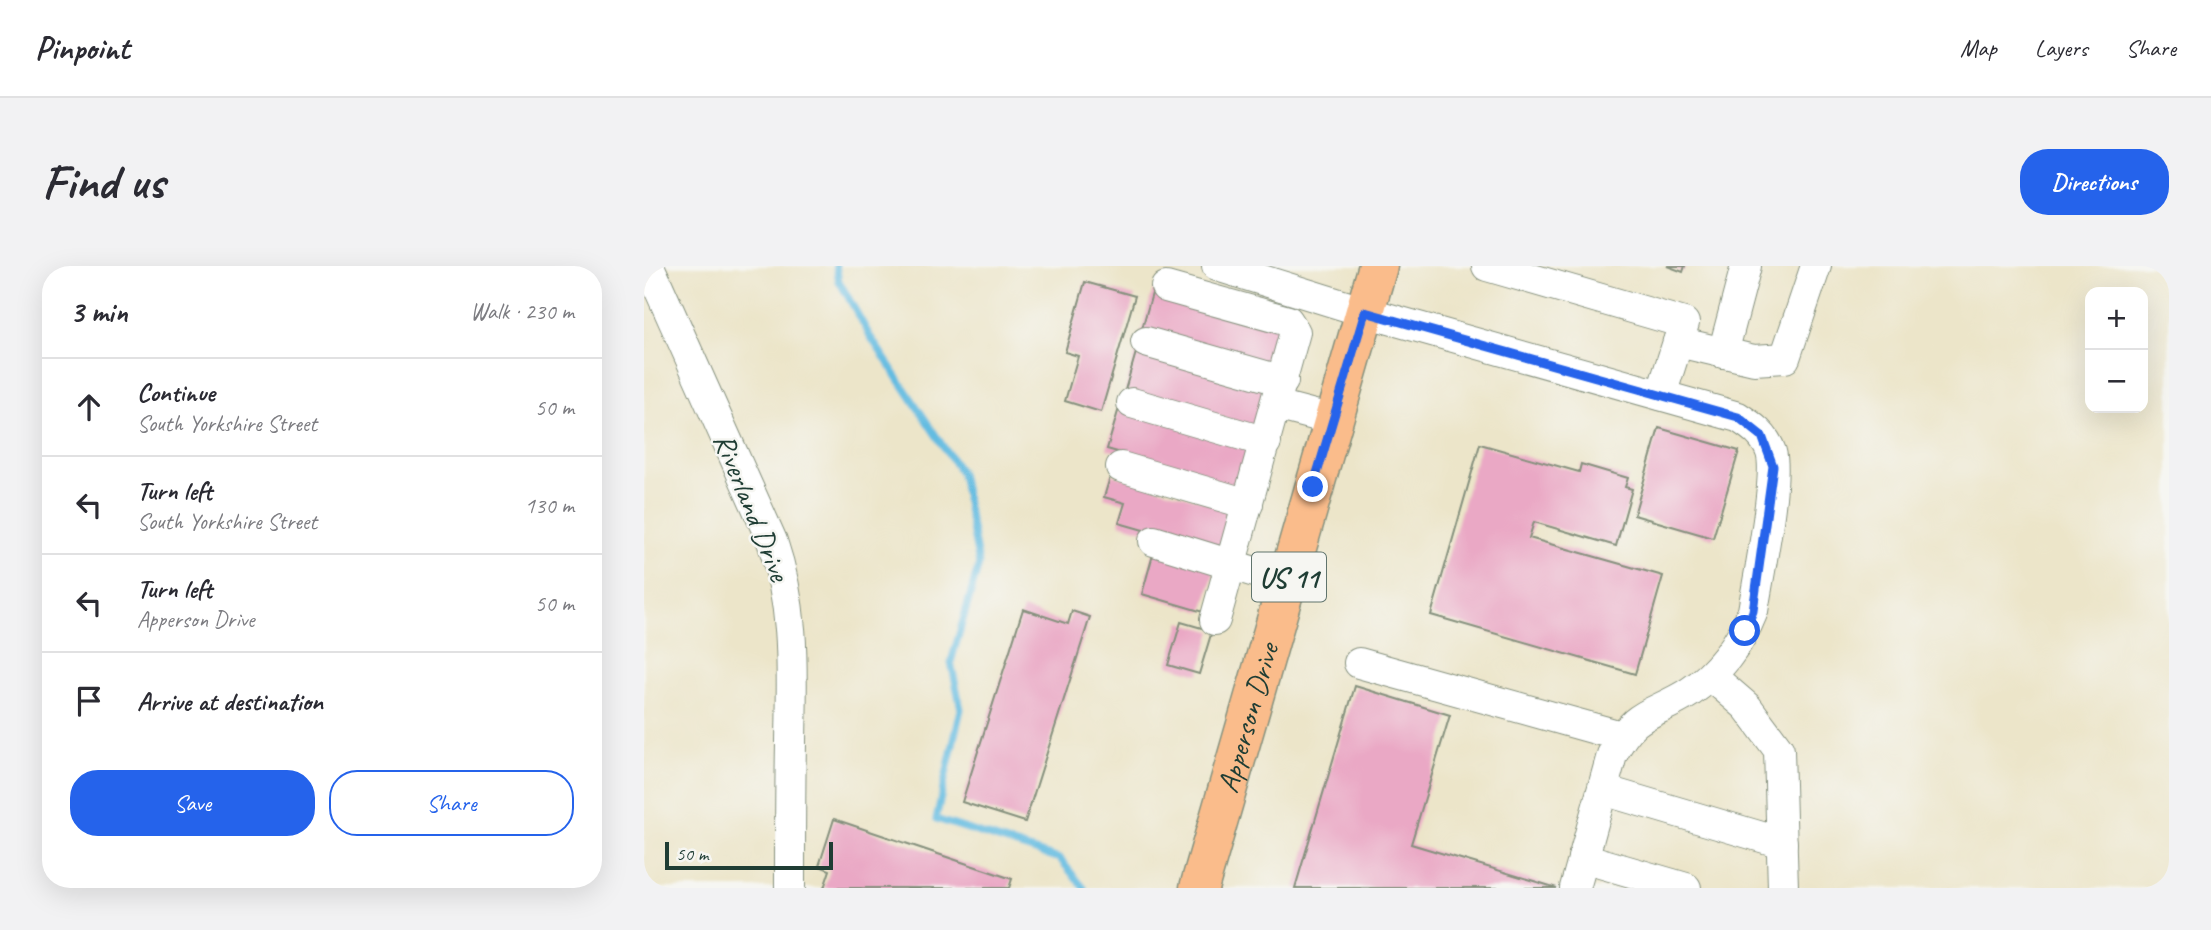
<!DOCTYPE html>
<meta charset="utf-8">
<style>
:root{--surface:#fff;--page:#f2f2f3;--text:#2b2b33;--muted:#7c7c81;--line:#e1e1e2;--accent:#2563eb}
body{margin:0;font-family:Caveat,sans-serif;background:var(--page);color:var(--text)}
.controls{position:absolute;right:21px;top:21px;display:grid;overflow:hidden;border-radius:14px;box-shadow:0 7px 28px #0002}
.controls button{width:63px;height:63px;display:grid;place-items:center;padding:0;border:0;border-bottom:2px solid var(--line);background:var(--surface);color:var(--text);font:35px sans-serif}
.scale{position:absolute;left:21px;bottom:18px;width:168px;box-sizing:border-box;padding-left:7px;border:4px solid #1f3d34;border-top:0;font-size:19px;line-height:24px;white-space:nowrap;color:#1f3d34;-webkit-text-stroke:5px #f6f6f2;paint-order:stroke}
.stop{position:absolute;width:21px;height:21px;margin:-16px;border:5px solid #2563eb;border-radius:50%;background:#fff}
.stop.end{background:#2563eb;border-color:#fff;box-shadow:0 2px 7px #0008}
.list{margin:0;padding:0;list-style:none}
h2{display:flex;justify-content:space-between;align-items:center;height:91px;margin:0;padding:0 28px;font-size:30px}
h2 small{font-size:23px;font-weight:400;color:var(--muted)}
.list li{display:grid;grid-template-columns:46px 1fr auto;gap:21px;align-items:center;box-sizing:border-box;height:98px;padding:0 28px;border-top:2px solid var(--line)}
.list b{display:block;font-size:26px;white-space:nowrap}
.list p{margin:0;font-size:23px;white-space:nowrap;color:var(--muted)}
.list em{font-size:23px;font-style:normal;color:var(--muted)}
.actions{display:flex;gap:14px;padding:21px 28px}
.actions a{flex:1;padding:16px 0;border:2px solid var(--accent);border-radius:28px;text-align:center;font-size:24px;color:var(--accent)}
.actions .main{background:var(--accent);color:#fff}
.icon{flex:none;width:38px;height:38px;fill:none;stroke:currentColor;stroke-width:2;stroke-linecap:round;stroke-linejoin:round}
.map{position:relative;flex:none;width:1525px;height:622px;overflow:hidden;border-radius:28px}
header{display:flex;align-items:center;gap:42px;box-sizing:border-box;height:98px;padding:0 35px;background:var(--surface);border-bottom:2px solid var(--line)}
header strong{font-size:33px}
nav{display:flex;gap:38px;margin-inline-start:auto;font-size:24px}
.intro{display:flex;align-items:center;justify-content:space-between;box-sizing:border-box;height:168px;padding:0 42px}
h1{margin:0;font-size:49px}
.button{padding:18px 32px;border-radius:28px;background:var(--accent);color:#fff;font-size:24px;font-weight:700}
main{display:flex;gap:42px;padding:0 42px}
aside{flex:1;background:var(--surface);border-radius:28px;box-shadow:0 7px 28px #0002}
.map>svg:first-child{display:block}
</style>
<header>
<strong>Pinpoint</strong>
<nav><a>Map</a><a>Layers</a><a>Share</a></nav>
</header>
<div class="intro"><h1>Find us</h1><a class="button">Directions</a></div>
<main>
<aside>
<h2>3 min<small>Walk · 230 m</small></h2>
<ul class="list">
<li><svg class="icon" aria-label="ahead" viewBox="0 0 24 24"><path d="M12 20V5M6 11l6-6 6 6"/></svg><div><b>Continue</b><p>South Yorkshire Street</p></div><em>50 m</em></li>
<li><svg class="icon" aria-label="left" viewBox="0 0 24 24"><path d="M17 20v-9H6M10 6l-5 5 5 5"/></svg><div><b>Turn left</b><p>South Yorkshire Street</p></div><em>130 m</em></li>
<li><svg class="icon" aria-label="left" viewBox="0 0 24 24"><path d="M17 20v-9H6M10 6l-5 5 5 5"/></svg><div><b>Turn left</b><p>Apperson Drive</p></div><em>50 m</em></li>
<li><svg class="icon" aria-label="arrive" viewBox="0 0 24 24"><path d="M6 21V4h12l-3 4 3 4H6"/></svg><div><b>Arrive at destination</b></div></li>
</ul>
<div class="actions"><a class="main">Save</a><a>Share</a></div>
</aside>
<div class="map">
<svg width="1525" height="622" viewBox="0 0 1525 622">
<rect width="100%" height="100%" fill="#f6f6f2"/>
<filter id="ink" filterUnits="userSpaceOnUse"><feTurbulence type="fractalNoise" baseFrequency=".0143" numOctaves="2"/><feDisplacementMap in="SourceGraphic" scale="14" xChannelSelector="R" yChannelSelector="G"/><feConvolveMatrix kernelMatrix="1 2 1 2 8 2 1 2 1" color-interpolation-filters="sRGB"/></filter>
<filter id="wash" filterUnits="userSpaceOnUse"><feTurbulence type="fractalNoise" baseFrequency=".00686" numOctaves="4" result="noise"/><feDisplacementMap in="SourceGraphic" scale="28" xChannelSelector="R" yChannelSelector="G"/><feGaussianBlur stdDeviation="1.57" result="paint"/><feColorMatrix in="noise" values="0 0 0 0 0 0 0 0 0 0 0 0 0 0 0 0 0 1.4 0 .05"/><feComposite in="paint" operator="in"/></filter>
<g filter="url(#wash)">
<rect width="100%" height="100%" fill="#ece5c9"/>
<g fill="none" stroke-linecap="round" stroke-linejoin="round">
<polyline stroke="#64bce1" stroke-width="7" points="192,0 195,15 226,70 317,207 335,298 307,396 317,443 292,553 416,593 440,622"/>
</g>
<g id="blocks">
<g fill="#eaa8c5">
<polygon points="1023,0 1041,0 1039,6"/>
<polygon points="441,16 491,30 457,146 421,135 434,90 421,86"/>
<polygon points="509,24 642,61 630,103 497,66"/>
<polygon points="493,83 624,121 613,162 481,124"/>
<polygon points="475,142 606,179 595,221 463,183"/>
<polygon points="1015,162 1095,185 1069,272 990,249"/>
<polygon points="836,178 935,206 937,198 984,212 981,221 988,223 972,280 890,256 885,272 1019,310 991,408 787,349"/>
<polygon points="467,208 588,243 576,286 475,257 481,237 460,231"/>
<polygon points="510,285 571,303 559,346 498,328"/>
<polygon points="379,343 424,358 428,345 446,351 381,556 318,536"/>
<polygon points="537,356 568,365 555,408 524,399"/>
<polygon points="711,420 806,449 767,578 913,622 651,622"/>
<polygon points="190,553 368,613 365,622 180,622 186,604 175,600"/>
</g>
</g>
</g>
<g filter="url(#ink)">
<use href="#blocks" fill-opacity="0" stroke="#86917e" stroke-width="2"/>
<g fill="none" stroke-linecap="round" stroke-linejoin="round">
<defs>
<g id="minor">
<path d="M5,0L128,275C152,346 148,403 147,477C146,525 146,574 146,622"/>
<path d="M573,0L721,46L1094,151C1108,160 1121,169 1127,186C1135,212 1114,313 1109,345C1096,378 1077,405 1046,426C1009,450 991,443 968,489L931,622"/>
<polyline points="843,0 1040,57 1017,129"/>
<polyline points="522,21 644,55 651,66 571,354"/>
<polyline points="502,76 639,115"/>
<polyline points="1034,76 1110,94 1141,92 1172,0"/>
<polyline points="1079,87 1102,0"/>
<polyline points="488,137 622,176"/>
<polyline points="632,139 689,154"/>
<polyline points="477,201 604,238"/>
<polyline points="510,275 643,316"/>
<polyline points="715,397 977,470"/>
<polyline points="1067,410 1103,441 1135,484 1139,622"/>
<polyline points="959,524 1138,577"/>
<polyline points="939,592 1042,622"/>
</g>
<g id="major">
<path id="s1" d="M555,622L734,0"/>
</g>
</defs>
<use href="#minor" stroke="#86917e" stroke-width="32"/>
<use href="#major" stroke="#86917e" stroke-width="41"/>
<use href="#minor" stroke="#fff" stroke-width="30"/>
<use href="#major" stroke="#fabc8b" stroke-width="38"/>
</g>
</g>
<g fill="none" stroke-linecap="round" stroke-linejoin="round" filter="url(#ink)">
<polyline stroke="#2563eb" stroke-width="9" points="669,221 721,46 1094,151 1118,170 1129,200 1109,345 1101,365"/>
</g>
<g text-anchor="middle" stroke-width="5" stroke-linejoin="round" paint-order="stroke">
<rect fill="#f6f6f2" stroke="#60746d" stroke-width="2" x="608" y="286.5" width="74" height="49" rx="5"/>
<g font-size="28" font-weight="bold" fill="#1f3d34">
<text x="645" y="321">US 11</text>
</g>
<g font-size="30" fill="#1f3d34" stroke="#f6f6f2">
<text transform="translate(108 241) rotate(68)" y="10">Riverland Drive</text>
<text dy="10" stroke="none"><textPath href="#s1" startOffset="177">Apperson Drive</textPath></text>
</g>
</g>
</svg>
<div class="controls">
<button>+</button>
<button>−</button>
</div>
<div class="scale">50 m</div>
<div class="stop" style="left:1101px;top:365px"></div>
<div class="stop end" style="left:669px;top:221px"></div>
</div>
</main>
